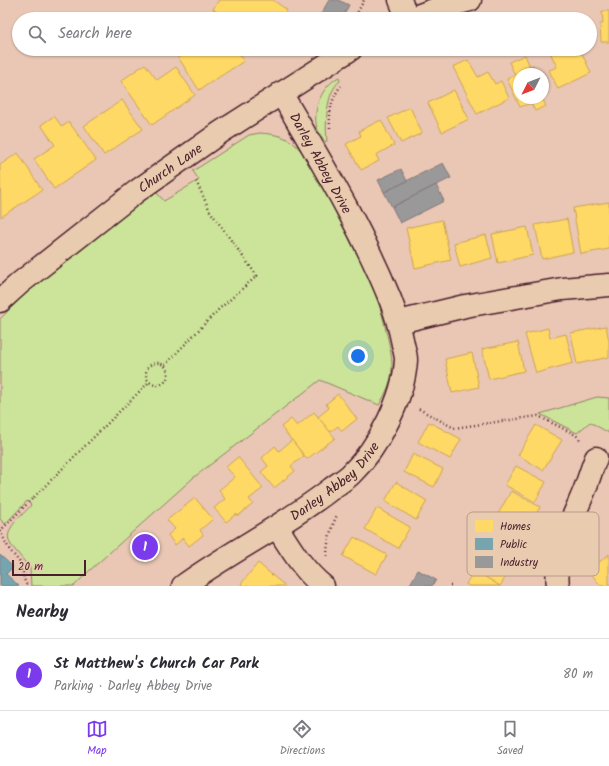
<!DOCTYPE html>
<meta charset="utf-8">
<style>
:root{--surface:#fff;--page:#f2f2f3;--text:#2b2b33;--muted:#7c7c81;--line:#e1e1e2;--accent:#7c3aed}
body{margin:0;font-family:Kalam,sans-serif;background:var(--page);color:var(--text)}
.compass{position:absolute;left:513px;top:68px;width:36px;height:36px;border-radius:50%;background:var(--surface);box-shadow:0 1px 3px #0004;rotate:228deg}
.scale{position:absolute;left:12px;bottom:10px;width:74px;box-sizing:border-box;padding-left:4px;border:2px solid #4a1f2b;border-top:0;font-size:11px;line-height:14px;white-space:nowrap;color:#4a1f2b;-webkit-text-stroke:3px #e9ccb0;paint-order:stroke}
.you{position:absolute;left:358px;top:356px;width:14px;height:14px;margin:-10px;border:3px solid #fff;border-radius:50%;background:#1a73e8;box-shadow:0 0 0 6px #1a73e833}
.badge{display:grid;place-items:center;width:26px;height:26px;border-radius:50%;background:var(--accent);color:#fff;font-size:13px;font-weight:700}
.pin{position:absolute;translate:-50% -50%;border:2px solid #fff;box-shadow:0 1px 4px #0006}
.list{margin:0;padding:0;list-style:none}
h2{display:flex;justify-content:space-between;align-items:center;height:52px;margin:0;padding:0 16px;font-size:17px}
h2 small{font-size:13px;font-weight:400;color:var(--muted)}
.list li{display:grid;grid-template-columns:26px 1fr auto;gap:12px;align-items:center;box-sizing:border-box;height:72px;padding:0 16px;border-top:1px solid var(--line)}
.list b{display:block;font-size:15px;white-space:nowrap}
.list p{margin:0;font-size:13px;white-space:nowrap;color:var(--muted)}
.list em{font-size:13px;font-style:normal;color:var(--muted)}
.icon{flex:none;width:22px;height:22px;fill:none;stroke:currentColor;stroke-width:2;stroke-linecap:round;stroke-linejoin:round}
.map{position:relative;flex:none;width:609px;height:586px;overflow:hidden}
.search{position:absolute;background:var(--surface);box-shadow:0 1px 3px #0004;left:12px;right:12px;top:12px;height:44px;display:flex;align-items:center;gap:10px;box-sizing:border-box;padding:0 14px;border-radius:22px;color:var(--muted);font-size:15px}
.sheet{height:124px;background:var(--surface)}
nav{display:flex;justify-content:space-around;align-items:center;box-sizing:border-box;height:56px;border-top:1px solid var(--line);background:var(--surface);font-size:11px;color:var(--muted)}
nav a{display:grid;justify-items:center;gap:2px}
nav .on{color:var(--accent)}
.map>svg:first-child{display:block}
</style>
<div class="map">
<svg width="609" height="586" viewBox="0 0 609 586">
<rect width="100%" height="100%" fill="#eac7b5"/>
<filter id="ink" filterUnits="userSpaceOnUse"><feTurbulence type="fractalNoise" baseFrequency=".025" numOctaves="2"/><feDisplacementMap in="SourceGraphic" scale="8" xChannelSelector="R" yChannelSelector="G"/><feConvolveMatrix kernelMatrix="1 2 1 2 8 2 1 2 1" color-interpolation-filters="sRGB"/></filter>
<g filter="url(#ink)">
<g fill="#cce49a" stroke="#8b8262">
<path d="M339,77L340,81C326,91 325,125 327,141L325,142C323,138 319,133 317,128C312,109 322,86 339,77Z"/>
<path d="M260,133C272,134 282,135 292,142C306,153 315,171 324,186C351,232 375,279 386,331C389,343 392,355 392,368C392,380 386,394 379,405L320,380L193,478L89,571L74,586H31L30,568L11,545C1,529 23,516 31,505L27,501L5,524L0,519V319L25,294L124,212L139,204L156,192L164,201L199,180L193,171L249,135Z"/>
<polygon points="597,397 609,398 609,433 590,422 577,433 540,414"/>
</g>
<g fill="#ffd966" stroke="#c9a154">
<polygon points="219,0 273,0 287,10 281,19 227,19 213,9"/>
<polygon points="602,11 609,11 609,42 601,42 600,24 603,24"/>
<polygon points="173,49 202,49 203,50 204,49 236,49 244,61 199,90"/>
<polygon points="556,49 580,49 591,73 558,89 549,70 557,67 550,52"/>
<polygon points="525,55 530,67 533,65 537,74 519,74 519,98 542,98 546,106 535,111 531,103 520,107 507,79 515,75 509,62"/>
<polygon points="468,60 478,77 488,72 495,84 501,81 509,98 477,114 453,67"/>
<polygon points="145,64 157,80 176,67 195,95 152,125 121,81"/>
<polygon points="454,90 469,119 442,132 428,103"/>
<polygon points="122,100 143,129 104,155 84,126"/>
<polygon points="410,107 422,133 401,143 388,118"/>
<polygon points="54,116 62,127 69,122 96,160 54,189 34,159 55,145 41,125"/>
<polygon points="381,120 394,145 376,155 379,161 361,170 346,144 361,136 359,131"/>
<polygon points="18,153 42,190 1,217 0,165"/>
<polygon points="609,202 609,249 581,254 573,208"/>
<polygon points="567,219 573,252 542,259 535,225"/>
<polygon points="442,220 451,260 415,268 406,228"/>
<polygon points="527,227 533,255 498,263 492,234"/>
<polygon points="486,235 492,258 460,267 454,243"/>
<polygon points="606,326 609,341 609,357 577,364 571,333"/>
<polygon points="548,328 550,338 566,334 573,363 536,373 525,334"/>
<polygon points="518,342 524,371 489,379 482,349"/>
<polygon points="472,353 479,387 452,393 445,359"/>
<polygon points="338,394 357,419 342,431 338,426 330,432 318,417 329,408 326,404"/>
<polygon points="314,412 335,438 307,459 281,427 291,419 297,426"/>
<polygon points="429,422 461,439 450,459 418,442"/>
<polygon points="536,425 562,440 543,470 518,455"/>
<polygon points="292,440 304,456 291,466 295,471 274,488 261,472 268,466 262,458 275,446 279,451"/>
<polygon points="413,454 443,469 434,487 404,472"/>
<polygon points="238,457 263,488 249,499 253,504 238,516 236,514 226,522 214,508 225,499 219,490 235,477 226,467"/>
<polygon points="516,466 546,482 535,502 505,485"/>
<polygon points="396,482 427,501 416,520 385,501"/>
<polygon points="511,491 540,507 527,530 498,514"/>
<polygon points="195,498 213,519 200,530 203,535 189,546 183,538 175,545 168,535 175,529 167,520"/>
<polygon points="377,508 410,527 398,548 365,529"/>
<polygon points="354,537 387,555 376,574 343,556"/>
<polygon points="609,554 609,585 601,586 589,571"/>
<polygon points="483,556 509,572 500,586 474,570"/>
<polygon points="258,563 285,586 243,586 241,584"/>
<polygon points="474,570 500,586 469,586 466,584"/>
</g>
<polygon fill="#76a5af" stroke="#697d87" points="0,555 13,567 6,574 19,586 0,586"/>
<g fill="#999" stroke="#817478">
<polygon points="329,0 338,0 349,5 342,19 330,19 321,14"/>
<polygon points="443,163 451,178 392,207 384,192"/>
<polygon points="401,169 407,181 384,192 378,180"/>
<polygon points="436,185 444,201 400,223 392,207"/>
<polygon points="418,570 436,580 432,586 409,586"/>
</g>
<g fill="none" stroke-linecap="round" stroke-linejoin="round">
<defs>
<g id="minor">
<polyline points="400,0 408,19"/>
<polyline points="409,19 439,8 470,0"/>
<path id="s1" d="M0,301L20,283L137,191L221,132L351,49"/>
<polyline points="399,322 465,306 562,289 609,285"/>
<path d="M277,527C291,549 303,570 323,586"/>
<path id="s2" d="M183,586C231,551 284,526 331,489C337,484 345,480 351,474C378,448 404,398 406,360C406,355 404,349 403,344C400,329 396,314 390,299C361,227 320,160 281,93"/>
<path d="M558,586C554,553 571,523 583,494C588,482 591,470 596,458"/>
</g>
</defs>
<use href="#minor" stroke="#4a1f2b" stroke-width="25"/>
<g stroke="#4a1f2b" stroke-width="2.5" stroke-dasharray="1 3" stroke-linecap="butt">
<polyline points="354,19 364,0"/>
<path d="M330,128C329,113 331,98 341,86"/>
<circle cx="157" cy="374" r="11"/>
<polyline points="165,365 218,310 257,276 210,211 195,179"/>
<polyline points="419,409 454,428 538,416 576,435 581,441"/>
<polyline points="0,531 149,382"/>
<polyline points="0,531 9,549 22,565 24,579 27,586"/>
<path d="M327,556C327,542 331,528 337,515"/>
<polyline points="450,586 451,586"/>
</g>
<use href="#minor" stroke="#e9ccb0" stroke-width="22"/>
</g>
</g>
<g text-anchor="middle" stroke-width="4" stroke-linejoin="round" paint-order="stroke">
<g font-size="14" fill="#4a1f2b" stroke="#e9ccb0">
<text transform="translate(321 163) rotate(61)" y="5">Darley Abbey Drive</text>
<text dy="5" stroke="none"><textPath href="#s1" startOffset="216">Church Lane</textPath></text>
<text dy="5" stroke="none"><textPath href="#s2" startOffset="185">Darley Abbey Drive</textPath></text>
</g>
</g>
<rect x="467" y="512" width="132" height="64" rx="6" fill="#e9ccb0" stroke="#b99888" stroke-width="1"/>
<rect x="475" y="520" width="18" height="12" fill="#ffd966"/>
<rect x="475" y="538" width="18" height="12" fill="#76a5af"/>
<rect x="475" y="556" width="18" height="12" fill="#999"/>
<g font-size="11" fill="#4a1f2b">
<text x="500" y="530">Homes</text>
<text x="500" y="548">Public</text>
<text x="500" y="566">Industry</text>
</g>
</svg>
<svg class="compass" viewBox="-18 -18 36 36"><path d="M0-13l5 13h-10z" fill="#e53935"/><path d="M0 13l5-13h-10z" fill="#7c7c81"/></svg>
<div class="scale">20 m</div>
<div class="you"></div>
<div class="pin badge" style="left:145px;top:547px">1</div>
<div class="search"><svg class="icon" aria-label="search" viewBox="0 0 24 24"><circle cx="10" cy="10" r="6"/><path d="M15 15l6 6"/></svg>Search here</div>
</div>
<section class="sheet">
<h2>Nearby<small></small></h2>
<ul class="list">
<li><span class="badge">1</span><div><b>St Matthew's Church Car Park</b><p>Parking · Darley Abbey Drive</p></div><em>80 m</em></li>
</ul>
</section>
<nav>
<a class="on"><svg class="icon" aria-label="map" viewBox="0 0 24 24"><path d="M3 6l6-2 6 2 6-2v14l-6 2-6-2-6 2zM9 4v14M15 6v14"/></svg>Map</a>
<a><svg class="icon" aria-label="directions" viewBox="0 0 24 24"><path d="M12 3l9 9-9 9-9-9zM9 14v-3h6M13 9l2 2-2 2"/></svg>Directions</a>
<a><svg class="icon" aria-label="saved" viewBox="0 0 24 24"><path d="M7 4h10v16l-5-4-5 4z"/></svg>Saved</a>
</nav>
